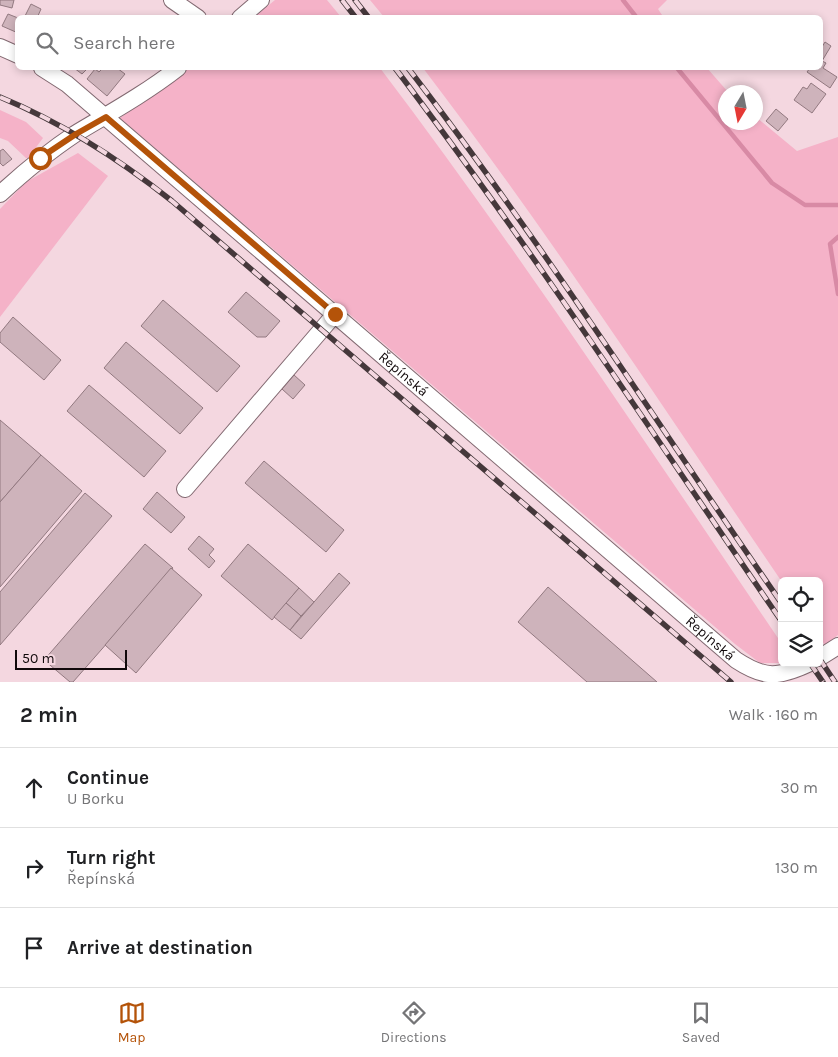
<!DOCTYPE html>
<meta charset="utf-8">
<style>
:root{--surface:#fff;--page:#f6f6f6;--text:#202124;--muted:#757577;--line:#e0e0e0;--accent:#b45309}
body{margin:0;font-family:Karla,sans-serif;background:var(--page);color:var(--text)}
.controls{position:absolute;right:15px;bottom:15px;display:grid;overflow:hidden;border-radius:8px;box-shadow:0 2px 8px #0003}
.controls button{width:45px;height:45px;display:grid;place-items:center;padding:0;border:0;border-bottom:1px solid var(--line);background:var(--surface);color:var(--text);font:25px sans-serif}
.compass{position:absolute;left:718px;top:85px;width:45px;height:45px;border-radius:50%;background:var(--surface);box-shadow:0 2px 8px #0003;rotate:190deg}
.scale{position:absolute;left:15px;bottom:12px;width:112px;box-sizing:border-box;padding-left:5px;border:2px solid #11090b;border-top:0;font-size:14px;line-height:18px;white-space:nowrap;color:#11090b;-webkit-text-stroke:4px #f4d7e0;paint-order:stroke}
.stop{position:absolute;width:15px;height:15px;margin:-11px;border:4px solid #b45309;border-radius:50%;background:#fff}
.stop.end{background:#b45309;border-color:#fff;box-shadow:0 1px 5px #0008}
.list{margin:0;padding:0;list-style:none}
h2{display:flex;justify-content:space-between;align-items:center;height:65px;margin:0;padding:0 20px;font-size:21px}
h2 small{font-size:16px;font-weight:400;color:var(--muted)}
.list li{display:grid;grid-template-columns:32px 1fr auto;gap:15px;align-items:center;box-sizing:border-box;height:80px;padding:0 20px;border-top:1px solid var(--line)}
.list b{display:block;font-size:19px;white-space:nowrap}
.list p{margin:0;font-size:16px;white-space:nowrap;color:var(--muted)}
.list em{font-size:16px;font-style:normal;color:var(--muted)}
.icon{flex:none;width:28px;height:28px;fill:none;stroke:currentColor;stroke-width:2;stroke-linecap:round;stroke-linejoin:round}
.map{position:relative;flex:none;width:838px;height:682px;overflow:hidden}
.search{position:absolute;background:var(--surface);box-shadow:0 2px 8px #0003;left:15px;right:15px;top:15px;height:55px;display:flex;align-items:center;gap:12px;box-sizing:border-box;padding:0 18px;border-radius:8px;color:var(--muted);font-size:19px}
.sheet{height:305px;background:var(--surface)}
nav{display:flex;justify-content:space-around;align-items:center;box-sizing:border-box;height:70px;border-top:1px solid var(--line);background:var(--surface);font-size:14px;color:var(--muted)}
nav a{display:grid;justify-items:center;gap:2px}
nav .on{color:var(--accent)}
.map>svg:first-child{display:block}
</style>
<div class="map">
<svg width="838" height="682" viewBox="0 0 838 682">
<rect width="100%" height="100%" fill="#f4d7e0"/>
<g fill="#f5b2c8">
<polygon points="275,0 327,0 341,17 253,18"/>
<polygon points="370,0 667,0 658,9 664,18 384,17"/>
<path d="M187,68H380C521,254 650,450 782,644V659L779,663H760L735,644L120,118Z"/>
<path d="M423,68H707L728,92H726V122H756V117L797,151L838,137V635L825,645L819,637V581L782,582C664,409 550,234 423,68Z"/>
<polygon points="0,110 26,122 43,138 28,158 26,158 8,141 0,138"/>
<polygon points="78,153 108,176 0,317 0,209 26,182"/>
</g>
<g fill="none" stroke-linecap="round" stroke-linejoin="round">
<g stroke="#d88aa5" stroke-width="4.5">
<polyline points="623,0 637,18"/>
<polyline points="677,68 772,183 805,205 838,205"/>
<polyline points="838,237 830,244 838,294"/>
</g>
</g>
<g fill="#ceb3bb" stroke="#927980">
<polygon points="0,0 14,0 12,8 0,5"/>
<polygon points="31,4 41,9 37,18 24,18"/>
<polygon points="8,14 18,18 18,33 2,26"/>
<polygon points="825,42 831,46 822,61 826,63 823,68 837,77 830,88 807,72 810,68 820,68 820,50"/>
<polygon points="74,68 88,68 82,74"/>
<polygon points="103,68 117,68 125,74 107,96 87,79 95,69 99,72"/>
<polygon points="811,83 826,94 812,113 794,100 803,87 807,89"/>
<polygon points="776,109 788,119 778,131 766,121"/>
<polygon points="3,149 12,159 3,166 0,163 0,151"/>
<polygon points="246,292 280,321 266,337 257,337 228,312"/>
<polygon points="163,300 240,366 217,392 141,326"/>
<polygon points="13,317 61,360 44,380 0,342 0,333"/>
<polygon points="126,342 203,408 180,434 104,368"/>
<polygon points="294,375 305,385 293,399 282,389"/>
<polygon points="89,385 166,451 144,477 67,411"/>
<polygon points="0,420 41,455 0,502"/>
<polygon points="41,455 82,491 0,587 0,502"/>
<polygon points="264,461 344,530 326,552 245,483"/>
<polygon points="157,492 185,517 171,533 143,509"/>
<polygon points="85,493 112,516 0,645 0,592"/>
<polygon points="199,536 214,549 209,555 215,561 209,568 188,549"/>
<polygon points="145,544 173,568 73,682 70,682 44,660"/>
<polygon points="248,544 299,588 272,620 221,576"/>
<polygon points="171,568 202,595 136,673 105,645"/>
<polygon points="339,573 350,583 301,639 290,630"/>
<polygon points="548,587 657,682 587,682 518,622"/>
<polygon points="299,588 314,602 301,616 286,603"/>
<polygon points="286,603 301,616 290,630 274,617"/>
</g>
<g fill="none" stroke-linecap="round" stroke-linejoin="round">
<defs>
<g id="minor">
<polyline points="172,0 198,18"/>
<polyline points="240,18 261,0"/>
<polyline points="0,47 18,55"/>
<path id="s1" d="M42,68L67,84L736,660C765,679 778,678 810,663"/>
<path d="M0,194C24,172 48,152 75,134C110,113 146,93 178,68"/>
<polyline points="185,489 335,314"/>
<polyline points="819,658 838,646"/>
</g>
</defs>
<use href="#minor" stroke="#826971" stroke-width="18"/>
<use href="#minor" stroke="#fff" stroke-width="16"/>
<defs>
<g id="rail">
<polyline points="342,0 356,18"/>
<polyline points="355,0 369,18"/>
<path d="M395,68C531,247 654,436 782,622"/>
<path d="M408,68C541,241 658,425 782,604"/>
<path d="M0,97C63,123 119,159 172,201L731,682"/>
<polyline points="819,658 835,682"/>
<polyline points="810,663 823,682"/>
</g>
</defs>
<use href="#rail" stroke="#45383b" stroke-width="5.5"/>
<use href="#rail" stroke="#f4d7e0" stroke-width="4" stroke-dasharray="11" stroke-linecap="butt"/>
</g>
<g fill="none" stroke-linecap="round" stroke-linejoin="round">
<polyline stroke="#b45309" stroke-width="6" points="40,158 76,134 106,117 335,314"/>
</g>
<g text-anchor="middle" stroke-width="4" stroke-linejoin="round" paint-order="stroke">
<g font-size="14" fill="#11090b" stroke="#f4d7e0">
<text dy="5" stroke="none"><textPath href="#s1" startOffset="474">Řepínská</textPath></text>
<text dy="5" stroke="none"><textPath href="#s1" startOffset="879">Řepínská</textPath></text>
</g>
</g>
</svg>
<div class="controls">
<button><svg class="icon" aria-label="locate" viewBox="0 0 24 24"><circle cx="12" cy="12" r="6"/><path d="M12 2v4M12 18v4M2 12h4M18 12h4"/></svg></button>
<button><svg class="icon" aria-label="layers" viewBox="0 0 24 24"><path d="M12 4l9 5-9 5-9-5zM3 14l9 5 9-5"/></svg></button>
</div>
<svg class="compass" viewBox="-18 -18 36 36"><path d="M0-13l5 13h-10z" fill="#e53935"/><path d="M0 13l5-13h-10z" fill="#757577"/></svg>
<div class="scale">50 m</div>
<div class="stop" style="left:40px;top:158px"></div>
<div class="stop end" style="left:335px;top:314px"></div>
<div class="search"><svg class="icon" aria-label="search" viewBox="0 0 24 24"><circle cx="10" cy="10" r="6"/><path d="M15 15l6 6"/></svg>Search here</div>
</div>
<section class="sheet">
<h2>2 min<small>Walk · 160 m</small></h2>
<ul class="list">
<li><svg class="icon" aria-label="ahead" viewBox="0 0 24 24"><path d="M12 20V5M6 11l6-6 6 6"/></svg><div><b>Continue</b><p>U Borku</p></div><em>30 m</em></li>
<li><svg class="icon" aria-label="right" viewBox="0 0 24 24"><path d="M7 20v-9h11M14 6l5 5-5 5"/></svg><div><b>Turn right</b><p>Řepínská</p></div><em>130 m</em></li>
<li><svg class="icon" aria-label="arrive" viewBox="0 0 24 24"><path d="M6 21V4h12l-3 4 3 4H6"/></svg><div><b>Arrive at destination</b></div></li>
</ul>
</section>
<nav>
<a class="on"><svg class="icon" aria-label="map" viewBox="0 0 24 24"><path d="M3 6l6-2 6 2 6-2v14l-6 2-6-2-6 2zM9 4v14M15 6v14"/></svg>Map</a>
<a><svg class="icon" aria-label="directions" viewBox="0 0 24 24"><path d="M12 3l9 9-9 9-9-9zM9 14v-3h6M13 9l2 2-2 2"/></svg>Directions</a>
<a><svg class="icon" aria-label="saved" viewBox="0 0 24 24"><path d="M7 4h10v16l-5-4-5 4z"/></svg>Saved</a>
</nav>
